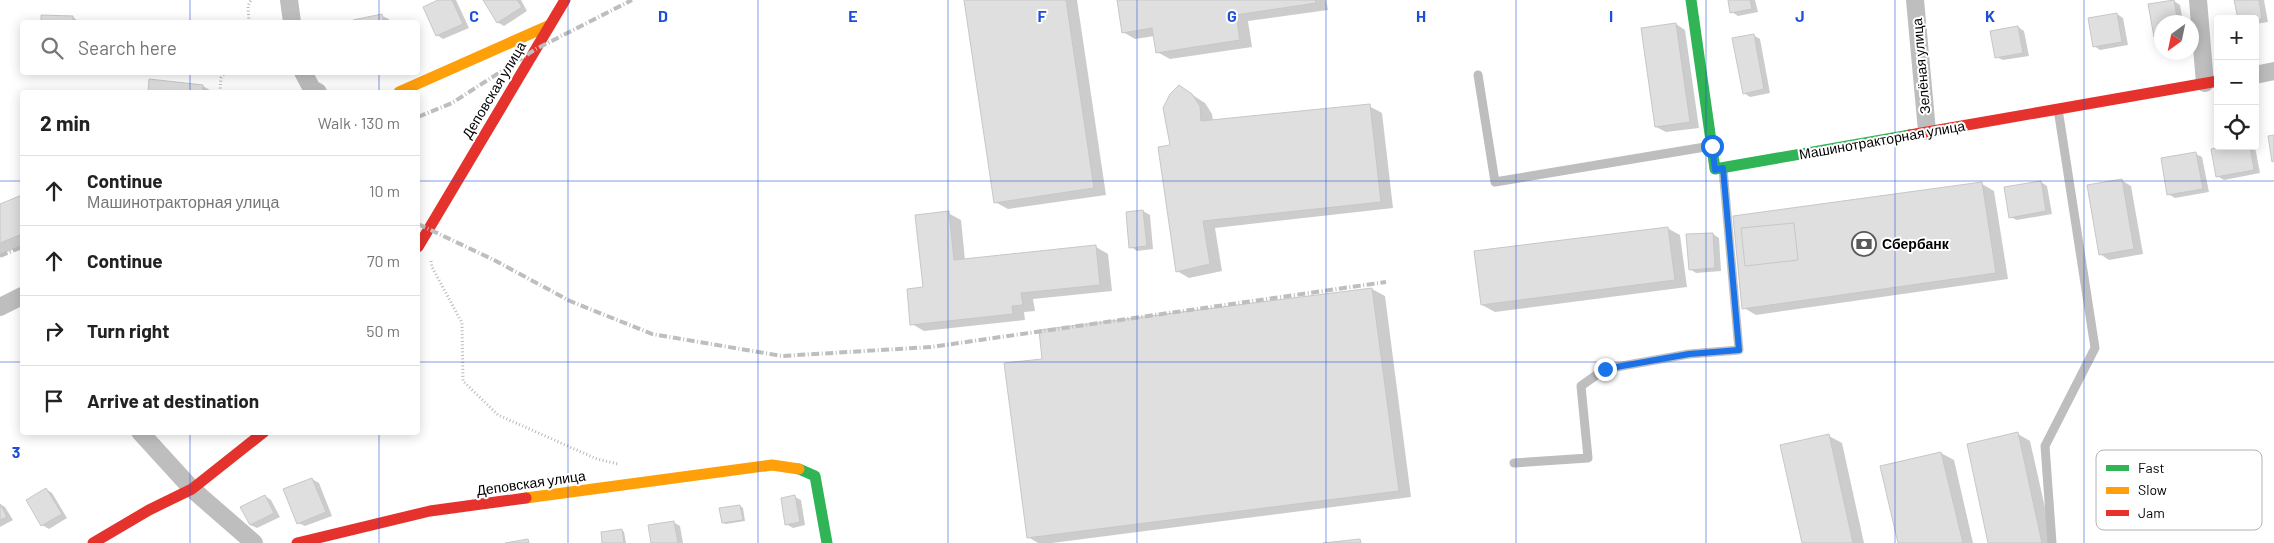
<!DOCTYPE html>
<meta charset="utf-8">
<style>
:root{--surface:#fff;--page:#f6f6f6;--text:#222;--muted:#767676;--line:#e0e0e0}
body{margin:0;font-family:Barlow,sans-serif;background:var(--page);color:var(--text)}
.controls{position:absolute;right:15px;top:15px;display:grid;overflow:hidden;border-radius:5px;box-shadow:0 2px 12px #0003}
.controls button{width:45px;height:45px;display:grid;place-items:center;padding:0;border:0;border-bottom:1px solid var(--line);background:var(--surface);color:var(--text);font:25px sans-serif}
.compass{position:absolute;left:2154px;top:15px;width:45px;height:45px;border-radius:50%;background:var(--surface);box-shadow:0 2px 12px #0003;rotate:213deg}
.stop{position:absolute;width:15px;height:15px;margin:-11px;border:4px solid #1a73e8;border-radius:50%;background:#fff}
.stop.end{background:#1a73e8;border-color:#fff;box-shadow:0 1px 5px #0008}
.list{margin:0;padding:0;list-style:none}
h2{display:flex;justify-content:space-between;align-items:center;height:65px;margin:0;padding:0 20px;font-size:21px}
h2 small{font-size:16px;font-weight:400;color:var(--muted)}
.list li{display:grid;grid-template-columns:32px 1fr auto;gap:15px;align-items:center;box-sizing:border-box;height:70px;padding:0 20px;border-top:1px solid var(--line)}
.list b{display:block;font-size:19px;white-space:nowrap}
.list p{margin:0;font-size:16px;white-space:nowrap;color:var(--muted)}
.list em{font-size:16px;font-style:normal;color:var(--muted)}
.icon{flex:none;width:28px;height:28px;fill:none;stroke:currentColor;stroke-width:2;stroke-linecap:round;stroke-linejoin:round}
.map{position:relative;flex:none;width:2274px;height:543px;overflow:hidden}
.search{position:absolute;background:var(--surface);box-shadow:0 2px 12px #0003;left:20px;top:20px;width:400px;height:55px;display:flex;align-items:center;gap:12px;box-sizing:border-box;padding:0 18px;border-radius:5px;color:var(--muted);font-size:19px}
.panel{position:absolute;background:var(--surface);box-shadow:0 2px 12px #0003;left:20px;top:90px;width:400px;height:345px;border-radius:5px}
.map>svg:first-child{display:block}
</style>
<div class="map">
<svg width="2274" height="543" viewBox="0 0 2274 543">
<rect width="100%" height="100%" fill="#fff"/>
<g fill="#0003">
<polygon points="441,0 456,0 469,28 443,39 437,35"/>
<polygon points="484,0 521,0 527,11 504,26 497,22"/>
<polygon points="965,0 1077,0 1106,195 1008,209 995,202"/>
<polygon points="1118,0 1326,0 1328,10 1248,21 1252,47 1170,59 1157,52 1155,36 1135,39 1123,32"/>
<polygon points="1729,0 1755,0 1758,12 1738,16 1732,12"/>
<polygon points="2236,0 2264,0 2268,22 2255,24 2255,19"/>
<polygon points="2174,1 2180,5 2183,22 2162,22 2162,40 2155,36 2150,5"/>
<polygon points="2117,14 2123,18 2128,45 2100,50 2094,46"/>
<polygon points="42,16 73,17 79,22 42,22"/>
<polygon points="382,16 389,19 389,22 355,22 355,21"/>
<polygon points="1676,24 1685,30 1699,128 1666,132 1656,127"/>
<polygon points="2018,27 2024,31 2029,56 2003,60 1996,57"/>
<polygon points="1753,35 1760,39 1770,93 1750,97 1744,93"/>
<polygon points="151,81 203,86 213,92 149,92"/>
<polygon points="1191,94 1205,103 1212,114 1213,121 1369,106 1382,113 1393,208 1215,228 1222,271 1189,278 1177,271 1172,146"/>
<polygon points="2231,146 2255,147 2260,173 2224,180 2217,176"/>
<polygon points="2196,154 2202,157 2209,192 2175,198 2168,194"/>
<polygon points="2121,180 2131,186 2143,254 2109,260 2100,254"/>
<polygon points="2041,182 2047,186 2052,214 2017,220 2010,217"/>
<polygon points="1982,184 1994,191 2008,279 1756,315 1744,308"/>
<polygon points="22,196 22,246 0,255 0,205"/>
<polygon points="1143,211 1150,215 1153,249 1137,251 1131,247"/>
<polygon points="948,213 961,220 965,260 1096,247 1108,254 1112,291 1033,299 1035,311 1024,312 1025,320 924,331 912,324"/>
<polygon points="1667,228 1680,235 1687,287 1495,312 1482,305"/>
<polygon points="1713,234 1719,238 1721,271 1696,273 1690,269"/>
<polygon points="1372,289 1385,296 1411,497 1052,543 1038,543 1028,537 1044,360 1040,331"/>
<polygon points="2018,434 2030,441 2053,543 1990,543"/>
<polygon points="1829,436 1842,443 1864,543 1803,543"/>
<polygon points="1941,453 1954,460 1973,543 1899,543"/>
<polygon points="312,479 319,483 332,516 305,526 298,523"/>
<polygon points="46,489 52,493 67,518 49,529 42,525 27,501"/>
<polygon points="265,496 271,500 280,517 257,528 250,525"/>
<polygon points="795,497 801,500 805,525 793,528 786,524"/>
<polygon points="0,504 5,507 13,520 0,527"/>
<polygon points="740,506 743,508 745,521 726,524 723,523"/>
<polygon points="673,522 680,526 683,543 652,543"/>
<polygon points="622,530 624,532 626,543 604,543"/>
</g>
<g fill="#dfdfdf" stroke="#c7c7c7">
<polygon points="438,0 452,0 463,24 436,36 423,7"/>
<polygon points="483,0 517,0 522,7 497,23"/>
<polygon points="964,0 1066,0 1094,188 994,203"/>
<polygon points="1117,0 1315,0 1316,3 1236,15 1240,40 1156,53 1152,28 1122,33"/>
<polygon points="1728,0 1750,0 1752,9 1730,13"/>
<polygon points="2174,0 2178,22 2162,22 2162,36 2154,37 2148,4"/>
<polygon points="2234,0 2259,0 2262,19 2238,19"/>
<polygon points="2117,13 2122,42 2093,47 2088,18"/>
<polygon points="382,14 384,22 354,22 353,20"/>
<polygon points="41,15 73,16 73,22 41,22"/>
<polygon points="1676,23 1690,122 1655,127 1641,28"/>
<polygon points="2018,26 2023,53 1995,58 1990,31"/>
<polygon points="1754,34 1764,89 1743,94 1732,38"/>
<polygon points="149,79 203,85 203,92 148,92"/>
<polygon points="1179,85 1192,94 1200,106 1201,121 1370,104 1381,202 1203,221 1210,264 1176,272 1158,147 1170,145 1163,108 1170,94"/>
<polygon points="2274,135 2274,161 2272,162 2268,136"/>
<polygon points="2224,146 2250,146 2254,170 2216,177 2211,149"/>
<polygon points="2196,152 2203,189 2167,195 2161,158"/>
<polygon points="2122,179 2134,249 2099,255 2087,185"/>
<polygon points="2041,181 2046,211 2009,218 2004,187"/>
<polygon points="1982,182 1996,273 1742,309 1733,216"/>
<polygon points="22,195 22,234 0,243 0,204"/>
<polygon points="1143,210 1147,246 1129,248 1126,212"/>
<polygon points="949,211 954,260 1096,245 1100,285 1021,293 1023,305 1012,306 1013,314 910,325 907,289 923,287 915,215"/>
<polygon points="1794,223 1798,260 1745,266 1741,228"/>
<polygon points="1668,227 1675,280 1481,305 1474,251"/>
<polygon points="1713,233 1715,268 1689,270 1686,234"/>
<polygon points="1372,288 1399,491 1027,538 1004,363 1042,359 1039,330"/>
<polygon points="2018,432 2042,543 1988,543 1967,444"/>
<polygon points="1829,434 1853,543 1802,543 1780,445"/>
<polygon points="1941,452 1963,543 1898,543 1880,466"/>
<polygon points="312,478 326,512 297,524 283,489"/>
<polygon points="46,488 62,514 41,526 26,500"/>
<polygon points="265,495 274,513 250,525 240,507"/>
<polygon points="795,495 800,522 785,525 781,498"/>
<polygon points="0,504 7,517 0,520"/>
<polygon points="740,505 743,520 722,523 719,508"/>
<polygon points="674,521 678,543 651,543 648,525"/>
<polygon points="622,529 624,543 602,543 601,532"/>
<polygon points="528,539 529,543 505,543"/>
<polygon points="1360,539 1361,543 1323,543"/>
</g>
<g fill="none" stroke-linecap="round" stroke-linejoin="round">
<g stroke="#b9b9b9" stroke-width="3" stroke-dasharray="1 2.5" stroke-linecap="butt">
<polyline points="249,22 248,6 251,0"/>
<polyline points="220,92 221,78 225,72"/>
<polyline points="431,261 432,267 462,323 463,381 498,415 597,459 618,464"/>
</g>
<g stroke="#bebebe" stroke-width="9">
<polyline points="1478,75 1495,182 1711,146"/>
<polyline points="1514,463 1588,458 1581,386 1605,369 1689,354 1739,350 1723,169"/>
<polyline points="2052,543 2045,446 2095,348 2058,109"/>
</g>
<g stroke="#bebebe" stroke-width="18">
<polyline points="289,0 292,22"/>
<polyline points="1915,0 1927,131"/>
<polyline points="2198,0 2205,83"/>
<polyline points="303,72 312,89 318,92"/>
<polyline points="2255,75 2274,71"/>
<polyline points="0,307 22,296"/>
<polyline points="140,432 192,489 254,543"/>
</g>
<g stroke="#30b455" stroke-width="11">
<polyline points="1691,0 1715,169 1910,135"/>
<polyline points="799,469 815,476 827,543"/>
</g>
<g stroke="#ff9f0a" stroke-width="11">
<polyline points="399,92 550,25"/>
<polyline points="526,498 772,465 799,469"/>
</g>
<g stroke="#e5322d" stroke-width="11">
<polyline points="1910,135 2218,81"/>
<polyline points="418,247 565,0"/>
<polyline points="93,543 149,510 192,489 264,432"/>
<polyline points="297,543 430,511 526,498"/>
</g>
<g stroke="#bebebe" stroke-width="4" stroke-dasharray="8 2.5 1 2.5" stroke-linecap="butt">
<polyline points="418,117 452,103 536,49 632,0"/>
<polyline points="418,224 494,260 570,301 652,334 782,356 931,347 1386,282"/>
<polyline points="0,256 22,247"/>
</g>
</g>
<g fill="none" stroke-linecap="round" stroke-linejoin="round">
<polyline stroke="#1a73e8" stroke-width="6" points="1605,369 1689,354 1739,350 1723,168 1715,170 1712,146"/>
</g>
<path fill="none" stroke="#1d4ed8" stroke-width="1" stroke-opacity="0.55" d="M190,0V22M379,0V22M568,0V543M758,0V543M948,0V543M1137,0V543M1326,0V543M1516,0V543M1706,0V543M1895,0V543M2084,0V543M190,72V92M379,72V92M0,181H22M418,181H2274M0,362H22M418,362H2274M190,432V543M379,432V543"/>
<defs>
<symbol id="bank-ring" viewBox="-11 -11 22 22"><circle r="9.5" fill="#fff" stroke="#595959" stroke-width="1.5"/><path d="M-6-4H6V4H-6ZM0-2.3a2.3 2.3 0 1 0 0 4.6a2.3 2.3 0 1 0 0-4.6Z" fill="#595959"/></symbol>
</defs>
<g fill-rule="evenodd">
<use href="#bank-ring" x="1850" y="230" width="28" height="28"/>
</g>
<g text-anchor="middle" stroke-width="4" stroke-linejoin="round" paint-order="stroke">
<g font-size="14" fill="#000" stroke="#fff">
<text transform="translate(1921 66) rotate(-95)" y="5">Зелёная улица</text>
<text transform="translate(494 90) rotate(-59)" y="5">Деповская улица</text>
<text transform="translate(1882 140) rotate(-10)" y="5">Машинотракторная улица</text>
<text transform="translate(531 483) rotate(-8)" y="5">Деповская улица</text>
</g>
<g font-size="14" font-weight="bold" fill="#000" stroke="#fff" text-anchor="start">
<text x="1882" y="249">Сбербанк</text>
</g>
</g>
<rect x="2096" y="450" width="166" height="80" rx="8" fill="#fff" stroke="#b2b2b2" stroke-width="1"/>
<rect x="2106" y="465" width="23" height="6" fill="#30b455"/>
<rect x="2106" y="487" width="23" height="7" fill="#ff9f0a"/>
<rect x="2106" y="510" width="23" height="6" fill="#e5322d"/>
<g font-size="14" fill="#000">
<text x="2138" y="473">Fast</text>
<text x="2138" y="495">Slow</text>
<text x="2138" y="518">Jam</text>
</g>
<g font-size="16" text-anchor="middle" font-weight="bold" fill="#1d4ed8" stroke="#fff" stroke-width="4" stroke-linejoin="round" paint-order="stroke">
<text x="474" y="22">C</text>
<text x="663" y="22">D</text>
<text x="853" y="22">E</text>
<text x="1042" y="22">F</text>
<text x="1232" y="22">G</text>
<text x="1421" y="22">H</text>
<text x="1611" y="22">I</text>
<text x="1800" y="22">J</text>
<text x="1990" y="22">K</text>
<text x="16" y="458">3</text>
</g>
</svg>
<div class="controls">
<button>+</button>
<button>−</button>
<button><svg class="icon" aria-label="locate" viewBox="0 0 24 24"><circle cx="12" cy="12" r="6"/><path d="M12 2v4M12 18v4M2 12h4M18 12h4"/></svg></button>
</div>
<svg class="compass" viewBox="-18 -18 36 36"><path d="M0-13l5 13h-10z" fill="#e53935"/><path d="M0 13l5-13h-10z" fill="#767676"/></svg>
<div class="stop" style="left:1712px;top:146px"></div>
<div class="stop end" style="left:1605px;top:369px"></div>
<div class="search"><svg class="icon" aria-label="search" viewBox="0 0 24 24"><circle cx="10" cy="10" r="6"/><path d="M15 15l6 6"/></svg>Search here</div>
<section class="panel">
<h2>2 min<small>Walk · 130 m</small></h2>
<ul class="list">
<li><svg class="icon" aria-label="ahead" viewBox="0 0 24 24"><path d="M12 20V5M6 11l6-6 6 6"/></svg><div><b>Continue</b><p>Машинотракторная улица</p></div><em>10 m</em></li>
<li><svg class="icon" aria-label="ahead" viewBox="0 0 24 24"><path d="M12 20V5M6 11l6-6 6 6"/></svg><div><b>Continue</b></div><em>70 m</em></li>
<li><svg class="icon" aria-label="right" viewBox="0 0 24 24"><path d="M7 20v-9h11M14 6l5 5-5 5"/></svg><div><b>Turn right</b></div><em>50 m</em></li>
<li><svg class="icon" aria-label="arrive" viewBox="0 0 24 24"><path d="M6 21V4h12l-3 4 3 4H6"/></svg><div><b>Arrive at destination</b></div></li>
</ul>
</section>
</div>
